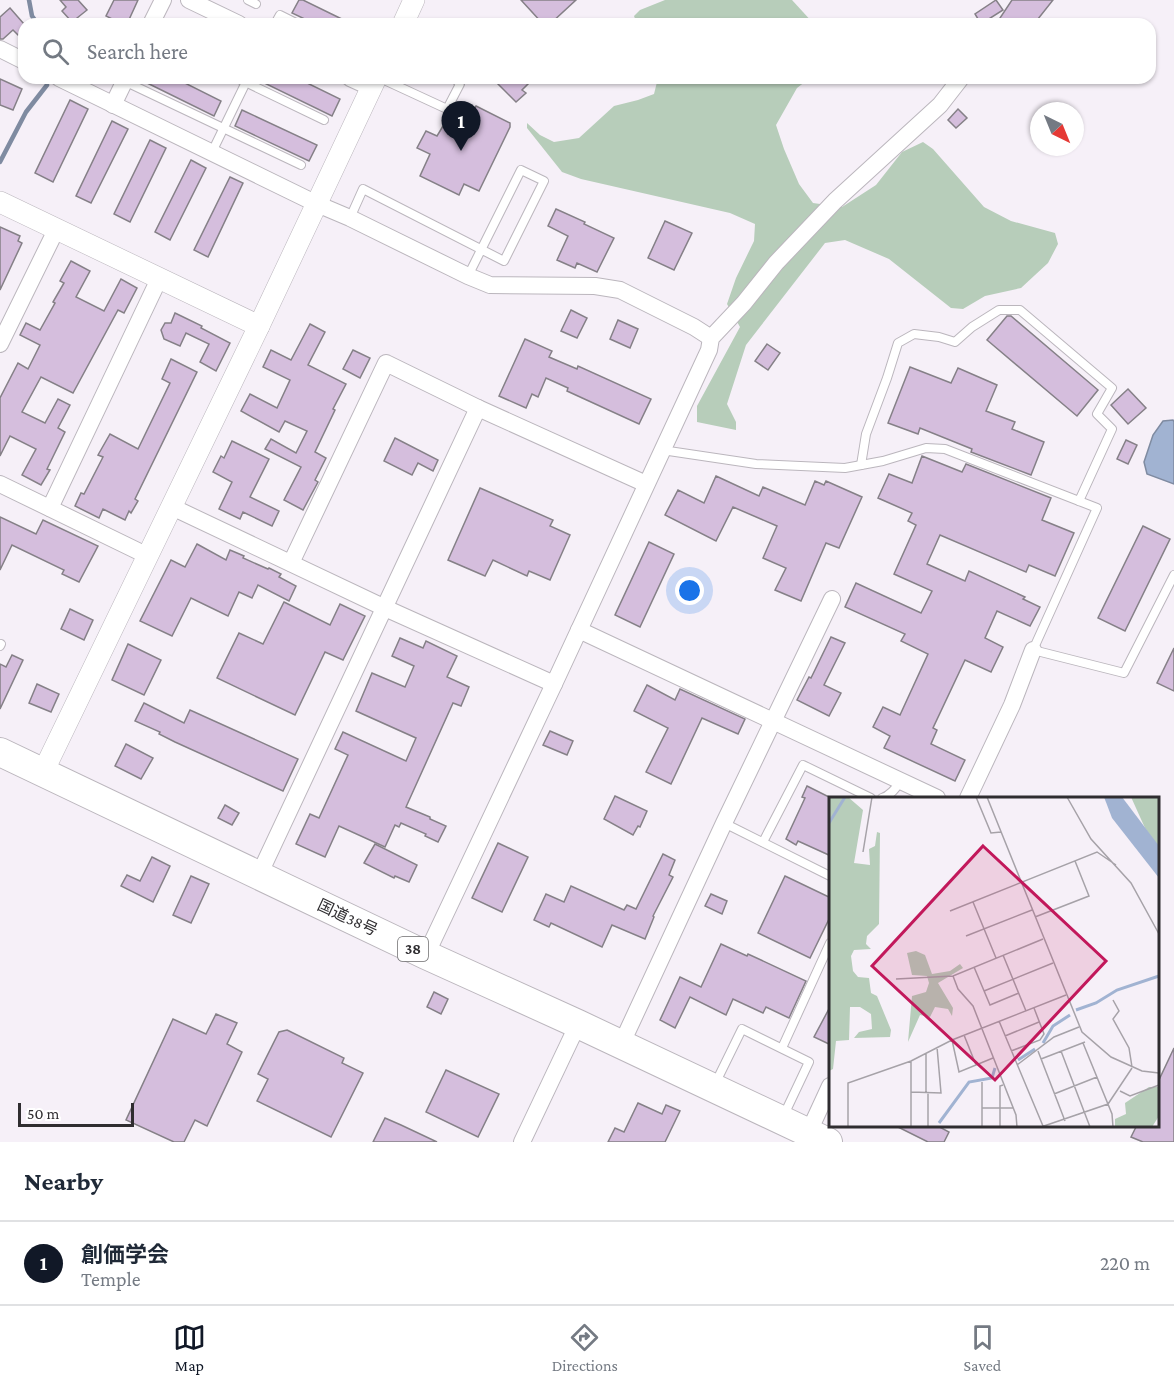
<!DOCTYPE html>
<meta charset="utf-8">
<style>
:root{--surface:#fff;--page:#f6f6f7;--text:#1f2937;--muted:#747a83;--line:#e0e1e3;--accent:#111827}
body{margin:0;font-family:"Crimson Pro","Noto Sans JP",serif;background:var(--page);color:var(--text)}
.compass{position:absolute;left:1030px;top:102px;width:54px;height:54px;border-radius:50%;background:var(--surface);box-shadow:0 2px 4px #0004;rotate:137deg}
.scale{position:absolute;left:18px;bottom:15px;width:116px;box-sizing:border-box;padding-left:6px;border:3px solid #2f2d30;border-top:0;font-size:16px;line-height:21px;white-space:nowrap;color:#2f2d30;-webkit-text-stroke:4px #fff;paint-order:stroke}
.you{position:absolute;left:690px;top:591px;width:21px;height:21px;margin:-15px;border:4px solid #fff;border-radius:50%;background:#1a73e8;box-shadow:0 0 0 9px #1a73e833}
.badge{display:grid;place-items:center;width:39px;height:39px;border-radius:50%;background:var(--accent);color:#fff;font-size:20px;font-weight:700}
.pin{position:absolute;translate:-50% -50px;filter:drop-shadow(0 2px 3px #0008)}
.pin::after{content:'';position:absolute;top:32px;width:21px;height:18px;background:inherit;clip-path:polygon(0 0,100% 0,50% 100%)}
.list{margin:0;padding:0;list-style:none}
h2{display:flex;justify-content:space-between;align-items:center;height:78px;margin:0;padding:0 24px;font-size:26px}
h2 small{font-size:20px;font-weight:400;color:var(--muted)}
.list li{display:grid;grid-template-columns:39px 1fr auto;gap:18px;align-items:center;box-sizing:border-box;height:84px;padding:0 24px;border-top:2px solid var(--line)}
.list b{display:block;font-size:22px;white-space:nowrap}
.list p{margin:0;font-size:20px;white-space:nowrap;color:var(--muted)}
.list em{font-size:20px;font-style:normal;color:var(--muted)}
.icon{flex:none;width:33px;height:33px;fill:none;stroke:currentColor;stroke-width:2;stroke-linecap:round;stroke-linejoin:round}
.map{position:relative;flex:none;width:1174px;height:1142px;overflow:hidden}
.search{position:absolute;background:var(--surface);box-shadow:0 2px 4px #0004;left:18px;right:18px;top:18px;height:66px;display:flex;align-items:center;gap:15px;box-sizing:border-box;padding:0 21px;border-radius:18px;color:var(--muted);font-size:22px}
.sheet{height:162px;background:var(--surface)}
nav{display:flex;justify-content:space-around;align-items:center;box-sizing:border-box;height:84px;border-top:2px solid var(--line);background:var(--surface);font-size:16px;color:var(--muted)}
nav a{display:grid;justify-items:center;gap:3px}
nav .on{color:var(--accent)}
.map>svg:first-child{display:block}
</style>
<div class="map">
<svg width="1174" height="1142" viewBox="0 0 1174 1142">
<rect width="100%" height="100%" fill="#f6f0f8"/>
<g fill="#b7cdba">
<polygon points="665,0 792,0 814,24 637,24 634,16 640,10"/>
<polygon points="658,78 810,78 797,88 776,125 784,149 799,184 813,203 842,207 876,185 902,152 923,142 933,149 984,207 1011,221 1055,233 1058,244 1048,263 1021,288 985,296 963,309 951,308 889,259 845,240 825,243 746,345 727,404 736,422 736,430 697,422 697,406 740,327 727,304 736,278 754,241 755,224 730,213 581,179 562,172 527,128 527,123 540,135 554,142 579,138 614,106 638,100 654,94"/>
</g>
<polygon fill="#a1b3d2" stroke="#7f8ba1" stroke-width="1.5" points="1173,420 1174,422 1174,484 1147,474 1144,462 1153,435 1163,421"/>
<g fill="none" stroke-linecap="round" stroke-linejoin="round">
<g stroke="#7f8ba1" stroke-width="4.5">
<polyline points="29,0 32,16 38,24"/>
<polyline points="0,162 26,112 47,85"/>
</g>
</g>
<g fill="#d5bedd" stroke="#858087" stroke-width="1.5">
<polygon points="60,0 78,0 87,10 72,22 62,11 66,7"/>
<polygon points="114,0 138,0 127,24 122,24 106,16"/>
<polygon points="299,0 303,0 352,24 315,24 292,13"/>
<polygon points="521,0 576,0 550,24 543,24"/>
<polygon points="996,0 1003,10 981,24 975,14"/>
<polygon points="1012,0 1053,0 1034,24 996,24"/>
<polygon points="10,8 24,24 24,41 13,30 3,39 0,39 0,17"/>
<polygon points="137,78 175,78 221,101 214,116"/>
<polygon points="254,78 297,78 340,99 332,116"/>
<polygon points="492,78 534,78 522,90 526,93 516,102"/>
<polygon points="0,79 22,89 13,110 0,105"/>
<polygon points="70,100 88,109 53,182 35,173"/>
<polygon points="476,106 510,123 510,127 479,191 464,184 459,195 420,176 430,154 417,148 426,131 437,136 443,126 461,135"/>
<polygon points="958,109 967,118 956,128 948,120"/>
<polygon points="242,110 317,145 309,161 235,126"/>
<polygon points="112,121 128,129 91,203 76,196"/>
<polygon points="150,140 166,148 130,222 114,214"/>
<polygon points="191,160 206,168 170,240 155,232"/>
<polygon points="230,177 243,183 208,257 194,250"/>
<polygon points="556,209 585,222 584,224 614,238 597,272 577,263 575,268 557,260 568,236 548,226"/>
<polygon points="665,221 692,233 674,270 648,258"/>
<polygon points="0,227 20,236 18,241 22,243 0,290"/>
<polygon points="71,261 90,271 76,297 104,311 121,279 137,288 124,313 118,310 73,393 41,377 22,412 45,423 58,399 70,405 58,428 65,432 47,469 50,470 41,485 22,475 36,449 10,436 0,456 0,398 18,363 28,369 40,345 20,335 26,323 40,330 55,303 53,302 64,283 60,281"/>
<polygon points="571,310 587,318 577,338 561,331"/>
<polygon points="175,313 202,326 201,328 230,343 216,371 200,362 209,344 186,333 180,346 164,339 161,330 165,323 171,323"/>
<polygon points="1007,316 1011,316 1098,390 1077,416 987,340"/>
<polygon points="618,320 638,329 630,348 610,339"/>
<polygon points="310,324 325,332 308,365 346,384 333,409 335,410 315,452 326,458 315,480 318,482 303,510 284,500 301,467 265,449 271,439 296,453 307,431 285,421 279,432 241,411 250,394 277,408 290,380 263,367 271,350 291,360"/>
<polygon points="525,339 552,351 549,357 577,369 578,366 651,399 639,424 567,391 568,388 546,378 538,397 532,394 526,408 499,396"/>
<polygon points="767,344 780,353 768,370 755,361"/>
<polygon points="353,350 370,358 360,378 343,369"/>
<polygon points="171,359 197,372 135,499 138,501 131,513 129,511 125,520 103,509 99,518 75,506 81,493 84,494 103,457 98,455 110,434 138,449 170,383 162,379"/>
<polygon points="910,367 951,383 958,368 997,385 986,411 1015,422 1012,429 1044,442 1031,475 971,452 972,449 920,428 918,434 888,423"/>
<polygon points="1128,389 1146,408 1128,424 1111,405"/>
<polygon points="395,438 438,460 433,471 418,463 412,475 384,461"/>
<polygon points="1126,440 1137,445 1128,464 1117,459"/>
<polygon points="232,441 269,459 250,497 279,511 272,526 243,512 240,519 219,509 232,482 213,472 221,456 224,458"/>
<polygon points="922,456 962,472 966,464 1051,498 1042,520 1074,533 1055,576 1029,565 1026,572 940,535 927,564 965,581 969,571 1025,597 1023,599 1040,607 1030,626 997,611 985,638 1003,647 991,672 965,660 933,728 937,730 931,744 965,760 955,781 884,748 890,736 873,727 883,707 900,715 928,654 901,641 905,634 845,607 856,583 921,613 932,591 894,574 916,525 908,521 912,513 878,498 889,474 912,483"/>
<polygon points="716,476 759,496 763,487 805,505 815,481 824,485 826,481 862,497 839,548 826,543 801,601 775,590 786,568 763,558 777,526 733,507 716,541 665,515 678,490 704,503"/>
<polygon points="480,488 553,520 550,526 570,535 550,580 529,571 527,576 493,560 485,576 448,560"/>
<polygon points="0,517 36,534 43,520 98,546 79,582 62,574 64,570 12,545 0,570"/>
<polygon points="1143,526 1170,539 1125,631 1098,618"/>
<polygon points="649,542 674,554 640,627 615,615"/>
<polygon points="197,544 226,560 230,550 244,556 243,558 268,569 269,568 281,574 279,577 296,586 289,601 258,585 252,598 239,592 228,616 191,598 172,636 140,621 171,560 185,567"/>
<polygon points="284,602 330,625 340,604 365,616 343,660 325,652 295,715 217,678 239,633 263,644"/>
<polygon points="70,609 93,620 84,640 61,629"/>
<polygon points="831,637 845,643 824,685 841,693 829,716 797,700 809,677 811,678"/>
<polygon points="400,638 423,648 426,641 457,656 447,677 469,687 461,706 453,703 406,807 430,817 430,819 446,826 438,842 425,836 426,834 401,823 399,827 395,825 385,847 339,826 325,857 296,844 310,814 319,818 348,755 335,749 343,732 406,761 416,738 356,711 372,673 405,687 414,666 392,656"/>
<polygon points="128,644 161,660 144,695 112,680"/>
<polygon points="1174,648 1174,691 1157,683"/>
<polygon points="12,655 23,660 0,709 0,664 6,667"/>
<polygon points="37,684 59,694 51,712 29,703"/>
<polygon points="647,685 675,700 680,689 745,719 738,734 702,718 671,784 646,772 668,728 634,711"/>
<polygon points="144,703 184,723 190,710 298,759 283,791 175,742 159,734 160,732 135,721"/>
<polygon points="550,731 573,741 567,755 543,745"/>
<polygon points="126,744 153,758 141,779 115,766"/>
<polygon points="807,786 831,798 831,856 798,841 796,845 786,839 805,798 802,797"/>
<polygon points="615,796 647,811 640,827 638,826 633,835 604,819"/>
<polygon points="225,805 239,813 232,825 218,818"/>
<polygon points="498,843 528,857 502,912 472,898"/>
<polygon points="375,844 417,865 409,882 395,876 394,878 364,863"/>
<polygon points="663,854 675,860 669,875 673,877 653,916 654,917 645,939 612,925 602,947 551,923 549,927 534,920 546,894 564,902 571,886 624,910 627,905 636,909"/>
<polygon points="152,857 170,866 153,902 121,886 127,875 140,881"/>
<polygon points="191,876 209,884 191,923 173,915"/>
<polygon points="785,876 831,898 831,915 810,958 758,933"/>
<polygon points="711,894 727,901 722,914 705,906"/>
<polygon points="721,944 747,956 748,954 806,981 789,1018 766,1007 763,1013 733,999 726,1015 690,997 675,1028 660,1020 680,977 701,987"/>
<polygon points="434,992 448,999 441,1014 427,1007"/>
<polygon points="831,1005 831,1045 814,1037"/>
<polygon points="216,1014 237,1023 227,1044 242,1052 207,1126 195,1120 184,1142 174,1142 126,1120 173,1019 206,1034"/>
<polygon points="287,1030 344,1058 342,1063 363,1073 331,1137 257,1101 268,1079 258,1074 279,1032"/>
<polygon points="1174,1048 1174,1142 1143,1142 1131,1137 1137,1125 1158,1125 1158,1082"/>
<polygon points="446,1070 499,1094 478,1137 426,1112"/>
<polygon points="638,1103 662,1114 666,1105 680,1111 665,1142 608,1142 615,1128 624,1132"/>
<polygon points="385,1118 401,1125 437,1142 373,1142"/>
<polygon points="894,1125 936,1125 949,1132 944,1142 928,1142"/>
</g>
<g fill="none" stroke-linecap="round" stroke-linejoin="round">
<defs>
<g id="service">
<polyline points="248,0 256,4"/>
<polyline points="275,24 280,15 298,24"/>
<polyline points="237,78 324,120"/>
<polyline points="380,78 447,109 460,84 454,78"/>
<polyline points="124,81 301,165"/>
<polyline points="212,152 248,78"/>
<polyline points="350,218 363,189 504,261 544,181 521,170 468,276"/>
<polyline points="662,450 756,464 845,468 883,461 926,448 945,449 1097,508 1033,650 1124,673 1174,575"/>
<polyline points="861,465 866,434 887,378 898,343 914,334 939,337 955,342 972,327 999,310 1020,310 1112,388 1097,414 1112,429 1079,501"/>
<polyline points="0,646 1,644"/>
<path d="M882,798C890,796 896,788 901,781"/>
<polyline points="724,823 830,876"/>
<polyline points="763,842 803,765 871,798"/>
<polyline points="782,1048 830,943"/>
<polyline points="715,1084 742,1029 809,1062 783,1117"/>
</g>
<g id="minor">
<polyline points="189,0 239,24"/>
<polyline points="151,24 163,0"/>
<polyline points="0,49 24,61"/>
<polyline points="59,78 317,204 350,218 468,276 490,285 595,286 620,290 694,327 711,338"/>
<polyline points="350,78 372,88"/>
<polyline points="113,105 126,78"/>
<polyline points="0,344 56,230"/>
<polyline points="0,484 148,556"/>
<polyline points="172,507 385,608 554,684"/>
<polyline points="50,508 159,279"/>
<polyline points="291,563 386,363 478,408 646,484"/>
<polyline points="579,630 937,798"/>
<polyline points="968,798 1012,705 1033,650"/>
<polyline points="259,875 478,408"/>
<polyline points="426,955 554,684 709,350 711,338 744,303 776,263 835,201 940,105 961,78"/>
<polyline points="621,1045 724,823 832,599"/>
<polyline points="806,1138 830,1086"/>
<polyline points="522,1142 578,1024"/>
</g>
<g id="tertiary">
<polyline points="403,24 414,0"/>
<polyline points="0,202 259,326"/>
<polyline points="43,772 259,326 376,78"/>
</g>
<polyline id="trunk" points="0,752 426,955 578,1024 828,1142"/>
</defs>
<use href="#service" stroke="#bbb6bd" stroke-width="10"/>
<use href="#minor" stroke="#bbb6bd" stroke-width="18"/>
<use href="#tertiary" stroke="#bbb6bd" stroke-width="22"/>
<use href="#trunk" stroke="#bbb6bd" stroke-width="30"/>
<use href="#service" stroke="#fff" stroke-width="8"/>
<use href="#minor" stroke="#fff" stroke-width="16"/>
<use href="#tertiary" stroke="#fff" stroke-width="21"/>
<use href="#trunk" stroke="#fff" stroke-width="28"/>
</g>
<g text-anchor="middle" stroke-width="4.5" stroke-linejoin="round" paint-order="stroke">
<rect fill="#fff" stroke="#6d6c6e" stroke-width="1.5" x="398" y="937" width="30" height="24" rx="4.5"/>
<g font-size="15" font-weight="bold" fill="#2f2d30">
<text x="413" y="954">38</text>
</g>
<g font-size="16" fill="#2f2d30" stroke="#fff">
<text transform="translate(348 917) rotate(25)" y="6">国道38号</text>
</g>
</g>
<g transform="translate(829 797)">
<rect width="330" height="330" fill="#f6f0f8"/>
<path d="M0,0H19L34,13L25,66L41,68L40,52L46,49L48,35L51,36L50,127L38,139L37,147L42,152L25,153L22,159L24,174L29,180L40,181L42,196L48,199L62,233L61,240L25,241L30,235L43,232L42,217L31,210H21L20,243L7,244L4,272L0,274ZM302,0H330V51L316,31ZM87,154L96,158L103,177L121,174L131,167L134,171L109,186L124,211L123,219L119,212L106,210L101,220L91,218L79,245L83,199L97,195L100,186L98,179L83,178L78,156ZM320,290H330V319L323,330H286V322L297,317L296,306Z" fill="#b7cdba"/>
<path d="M275,0H293L330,49V81L283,21Z" fill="#a1b3d2"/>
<path fill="none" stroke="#a1b3d2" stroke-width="3" d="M0,26L16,0M247,213L267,206L288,193L330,179M214,246L224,229L241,218M189,263L206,252M110,326L140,285L163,281L166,271"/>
<path fill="none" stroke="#a6a2a8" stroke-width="1.5" d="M147,0L162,36L172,35M158,0L253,235L282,260L313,274L330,276M238,0L262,42L302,86L330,137M34,55L43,0M144,105L167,161M121,114L268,55L287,68M206,120L260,99L246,64M137,139L203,113M174,158L197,214M145,170L161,208L190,196M124,179L129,192L144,209L187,318L188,330M67,182L124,179L214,142M155,194L224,166M284,203L290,214L284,222L300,251L303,270M170,224L214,329M135,238L147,268M176,239L210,225M123,243L130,275L164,261M254,246L283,317L284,330M182,254L211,243L215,237L205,211M209,254L236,324M232,254L261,330M97,256V295M212,262L256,245M188,268L225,240L250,230M291,294L301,299L330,288M82,295L112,296L108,250M225,297L268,280M153,311H184M19,330V286L82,264L123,243L237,198M82,330V264M99,330V296M153,330V285M171,330V289L174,288M212,330L279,307L303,271"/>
<path fill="#c2185b" fill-opacity="0.15" stroke="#c2185b" stroke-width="3" d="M154,49L277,164L166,283L43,169Z"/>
<rect width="330" height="330" fill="none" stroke="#2f2d30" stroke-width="3"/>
</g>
</svg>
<svg class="compass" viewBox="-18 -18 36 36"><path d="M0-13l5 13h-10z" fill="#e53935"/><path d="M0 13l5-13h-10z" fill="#747a83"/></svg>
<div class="scale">50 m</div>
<div class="you"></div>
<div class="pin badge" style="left:461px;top:151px">1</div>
<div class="search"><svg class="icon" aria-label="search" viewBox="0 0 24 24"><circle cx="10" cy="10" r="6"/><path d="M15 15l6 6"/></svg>Search here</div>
</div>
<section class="sheet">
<h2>Nearby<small></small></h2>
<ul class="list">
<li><span class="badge">1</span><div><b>創価学会</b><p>Temple</p></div><em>220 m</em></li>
</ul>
</section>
<nav>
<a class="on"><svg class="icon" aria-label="map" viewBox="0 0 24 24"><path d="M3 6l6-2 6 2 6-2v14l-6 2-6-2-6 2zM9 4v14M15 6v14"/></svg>Map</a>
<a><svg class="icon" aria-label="directions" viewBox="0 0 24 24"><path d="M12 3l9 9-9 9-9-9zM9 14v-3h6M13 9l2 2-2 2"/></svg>Directions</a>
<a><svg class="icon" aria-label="saved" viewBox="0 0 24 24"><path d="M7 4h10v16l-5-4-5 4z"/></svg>Saved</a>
</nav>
